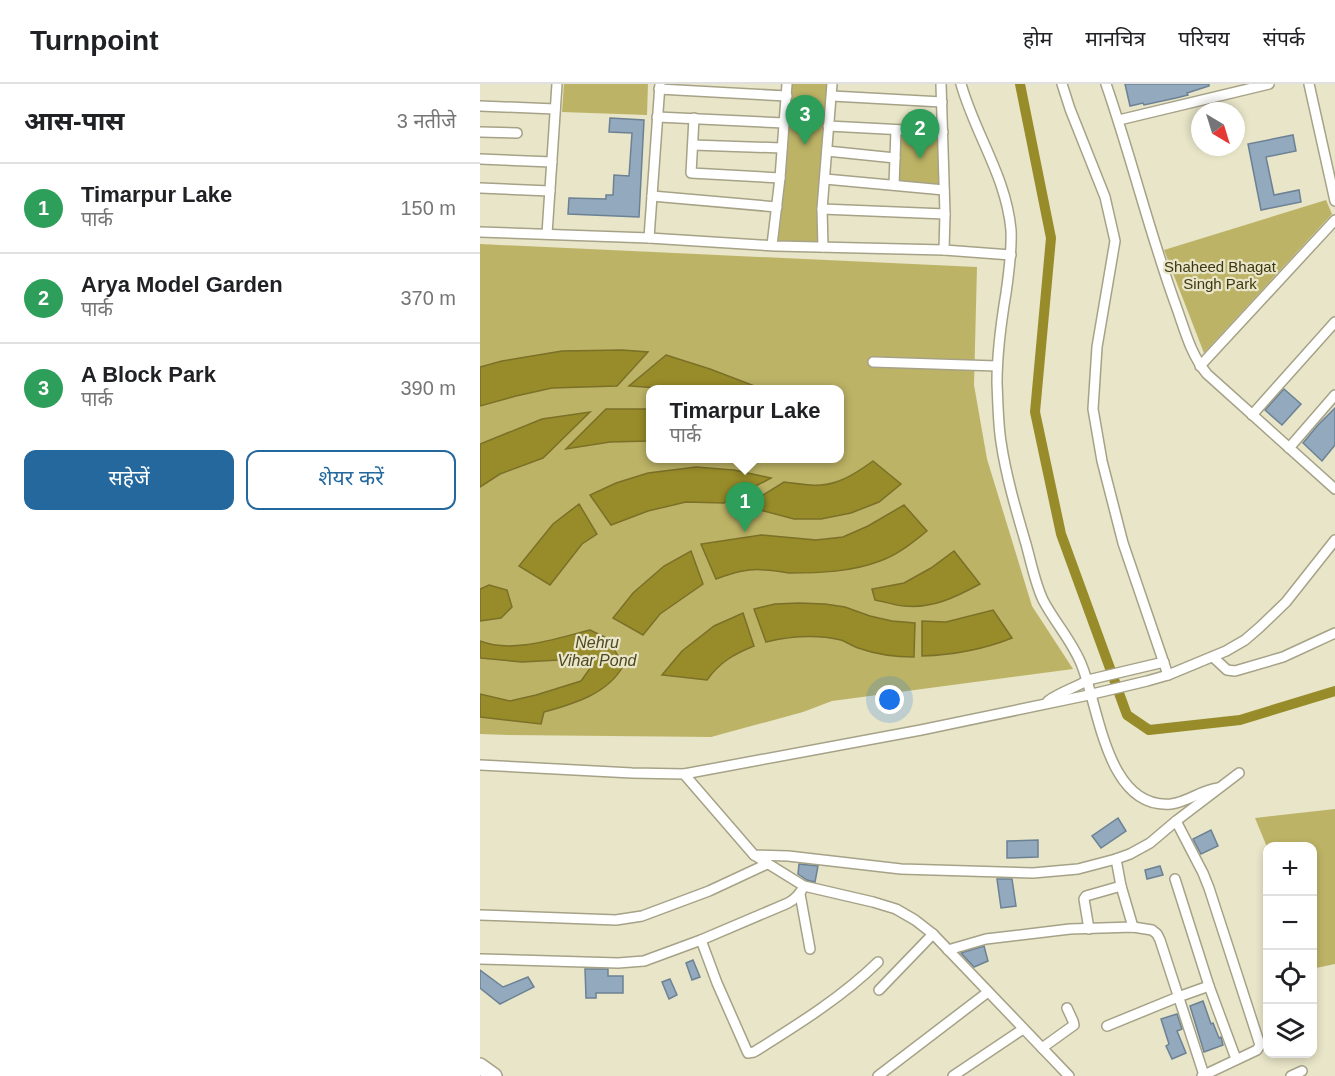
<!DOCTYPE html>
<html lang="hi">
<meta charset="utf-8">
<style>
:root{--surface:#fff;--page:#f6f6f6;--text:#202124;--muted:#757577;--line:#e0e0e0;--accent:#24689d}
body{margin:0;font-family:Arial,"Noto Sans Devanagari",sans-serif;background:var(--page);color:var(--text)}
.controls{position:absolute;right:18px;bottom:18px;display:grid;overflow:hidden;border-radius:12px;box-shadow:0 3px 9px #0003}
.controls button{width:54px;height:54px;display:grid;place-items:center;padding:0;border:0;border-bottom:2px solid var(--line);background:var(--surface);color:var(--text);font:30px sans-serif}
.compass{position:absolute;left:711px;top:18px;width:54px;height:54px;border-radius:50%;background:var(--surface);box-shadow:0 3px 9px #0003;rotate:142deg}
.you{position:absolute;left:410px;top:616px;width:21px;height:21px;margin:-15px;border:4px solid #fff;border-radius:50%;background:#1a73e8;box-shadow:0 0 0 9px #1a73e833}
.badge{display:grid;place-items:center;width:39px;height:39px;border-radius:50%;background:var(--accent);color:#fff;font-size:20px;font-weight:700}
.pin{position:absolute;translate:-50% -50px;filter:drop-shadow(0 2px 3px #0008)}
.pin::after{content:'';position:absolute;top:32px;width:21px;height:18px;background:inherit;clip-path:polygon(0 0,100% 0,50% 100%)}
.popup{position:absolute;left:166px;top:301px;width:198px;height:78px;box-sizing:border-box;display:grid;place-content:center;border-radius:12px;background:var(--surface);filter:drop-shadow(0 2px 4px #0005);font-size:20px;white-space:nowrap;color:var(--muted)}
.popup b{font-size:22px;color:var(--text)}
.popup::after{content:'';position:absolute;left:50%;top:100%;margin-left:-12px;border:12px solid transparent;border-top-color:var(--surface)}
.list{margin:0;padding:0;list-style:none}
h2{display:flex;justify-content:space-between;align-items:center;height:78px;margin:0;padding:0 24px;font-size:26px}
h2 small{font-size:20px;font-weight:400;color:var(--muted)}
.list li{display:grid;grid-template-columns:39px 1fr auto;gap:18px;align-items:center;box-sizing:border-box;height:90px;padding:0 24px;border-top:2px solid var(--line)}
.list b{display:block;font-size:22px;white-space:nowrap}
.list p{margin:0;font-size:20px;white-space:nowrap;color:var(--muted)}
.list em{font-size:20px;font-style:normal;color:var(--muted)}
.actions{display:flex;gap:12px;padding:18px 24px}
.actions a{flex:1;padding:14px 0;border:2px solid var(--accent);border-radius:12px;text-align:center;font-size:21px;color:var(--accent)}
.actions .main{background:var(--accent);color:#fff}
.icon{flex:none;width:33px;height:33px;fill:none;stroke:currentColor;stroke-width:2;stroke-linecap:round;stroke-linejoin:round}
.map{position:relative;flex:none;width:855px;height:992px;overflow:hidden}
header{display:flex;align-items:center;gap:36px;box-sizing:border-box;height:84px;padding:0 30px;background:var(--surface);border-bottom:2px solid var(--line)}
header strong{font-size:28px}
nav{display:flex;gap:33px;margin-inline-start:auto;font-size:21px}
main{display:flex}
aside{flex:1;background:var(--surface)}
.map>svg:first-child{display:block}
</style>
<header>
<strong>Turnpoint</strong>
<nav><a>होम</a><a>मानचित्र</a><a>परिचय</a><a>संपर्क</a></nav>
</header>
<main>
<aside>
<h2>आस-पास<small>3 नतीजे</small></h2>
<ul class="list">
<li><span class="badge" style="background:#2e9e5b">1</span><div><b>Timarpur Lake</b><p>पार्क</p></div><em>150 m</em></li>
<li><span class="badge" style="background:#2e9e5b">2</span><div><b>Arya Model Garden</b><p>पार्क</p></div><em>370 m</em></li>
<li><span class="badge" style="background:#2e9e5b">3</span><div><b>A Block Park</b><p>पार्क</p></div><em>390 m</em></li>
</ul>
<div class="actions"><a class="main">सहेजें</a><a>शेयर करें</a></div>
</aside>
<div class="map">
<svg width="855" height="992" viewBox="0 0 855 992">
<rect width="100%" height="100%" fill="#e8e5c8"/>
<g fill="#bdb366" fill-rule="evenodd">
<polygon points="84,0 168,0 167,31 82,28"/>
<polygon points="308,0 351,0 340,161 295,159"/>
<polygon points="416,46 463,48 464,106 417,102"/>
<polygon points="846,116 852,130 724,269 684,166"/>
<path d="M0,160L497,183L494,301L507,375L552,522L593,585L352,617L323,628L231,653L28,651L0,650ZM170,306H360V374H170Z"/>
<polygon points="855,725 855,880 836,884 832,875 832,762 787,763 775,734"/>
</g>
<g fill="#988b29" stroke="#7a7028" stroke-width="1.5">
<polygon points="142,266 168,268 137,302 72,304 36,312 0,322 0,283 22,277 82,267"/>
<polygon points="186,271 230,285 277,303 276,306 206,306 149,302"/>
<polygon points="126,325 170,325 170,357 130,358 86,365"/>
<polygon points="110,328 63,374 20,390 0,403 0,360 62,335"/>
<path d="M393,377L421,400L399,418L371,429L341,435H314L265,422L304,398C321,400 339,404 356,398C369,394 382,385 393,377Z"/>
<polygon points="216,383 254,386 291,394 244,419 206,418 168,427 131,441 110,411 136,399 168,389"/>
<polygon points="99,420 117,450 102,460 70,501 39,482 73,440"/>
<path d="M424,421L447,447C433,458 418,471 400,477C371,488 340,489 309,489C301,488 293,486 285,486C268,484 252,489 236,495L221,460L281,451L336,456L363,453L388,442Z"/>
<polygon points="211,467 223,500 180,530 163,551 133,534 153,509 184,482"/>
<path d="M474,467L500,500C476,513 452,525 424,522C414,521 405,518 395,516L392,505L424,499L451,484Z"/>
<polygon points="9,501 27,506 32,523 21,534 0,537 0,505"/>
<path d="M319,519L345,520L365,523L390,532L412,537L435,539L434,573C416,573 395,570 378,564C372,562 367,558 361,556C335,550 311,552 286,558L274,525L295,520Z"/>
<path d="M513,526L532,554C502,566 473,571 442,572V537L466,538Z"/>
<path d="M263,529L274,562C254,570 240,578 227,596L182,591L202,567L234,542Z"/>
<path d="M110,546L129,555L143,582C128,610 93,620 64,628L61,640L0,633V610L30,617L56,611L101,597L111,583L99,575L42,578L0,574V557C33,570 77,554 110,546Z"/>
</g>
<g fill="none" stroke-linecap="round" stroke-linejoin="round">
<polyline stroke="#988b29" stroke-width="10" points="540,0 571,154 555,328 581,450 647,631 669,646 760,636 855,607"/>
</g>
<g fill="#93a9bd" stroke="#6c8194" stroke-width="1.5">
<polygon points="645,0 729,0 729,2 707,9 708,11 696,14 664,21 663,19 650,22"/>
<polygon points="130,34 164,36 159,133 88,130 89,114 126,115 126,111 133,111 134,91 149,92 152,49 129,48"/>
<polygon points="813,51 816,67 786,73 794,111 819,106 821,118 781,126 768,60"/>
<polygon points="804,305 821,320 802,341 785,326"/>
<polygon points="855,324 855,361 842,377 823,359 838,341"/>
<polygon points="638,734 646,747 621,764 612,752"/>
<polygon points="731,746 738,762 721,770 713,755"/>
<polygon points="558,756 558,773 527,774 527,757"/>
<polygon points="319,780 338,782 335,798 327,796 318,790"/>
<polygon points="680,782 683,791 667,795 665,786"/>
<polygon points="517,795 532,795 536,822 521,824"/>
<polygon points="504,862 508,877 494,883 481,869"/>
<polygon points="213,876 220,893 212,896 206,879"/>
<polygon points="105,885 128,885 128,892 143,892 143,909 116,909 116,914 106,914"/>
<polygon points="0,886 23,903 48,893 54,903 20,920 0,904"/>
<polygon points="190,895 197,911 189,915 182,898"/>
<polygon points="723,917 731,940 733,939 739,954 741,953 743,961 724,968 710,922"/>
<polygon points="697,930 702,945 697,947 706,969 692,975 686,962 689,960 681,935"/>
</g>
<g fill="none" stroke-linecap="round" stroke-linejoin="round">
<defs>
<g id="minor">
<path d="M481,0C495,50 526,92 531,146C532,167 529,188 526,209C521,239 517,269 517,299C518,319 518,339 521,358C526,392 536,426 546,460C551,478 555,499 563,516C575,539 593,558 602,582C619,624 627,726 691,720C708,718 721,706 738,704"/>
<polyline points="582,0 590,25 625,113 635,157 617,263 613,325 622,377 643,459 688,591"/>
<path d="M626,0C651,72 669,147 695,219C704,243 710,270 727,290L855,405"/>
<polyline points="829,0 855,117"/>
<polyline points="179,5 307,12"/>
<polyline points="352,12 462,18"/>
<polyline points="0,22 75,25"/>
<polyline points="177,33 304,39"/>
<polyline points="214,34 211,89 300,94"/>
<polyline points="639,36 789,0"/>
<polyline points="348,42 463,48"/>
<polyline points="0,48 37,49"/>
<polyline points="213,61 302,64"/>
<polyline points="347,67 415,74"/>
<polyline points="0,75 72,78"/>
<polyline points="345,95 464,106"/>
<polyline points="414,101 416,46"/>
<polyline points="0,104 70,107"/>
<polyline points="172,112 297,123"/>
<polyline points="342,125 465,130"/>
<polyline points="0,148 169,154 296,162 464,166 465,130 461,0"/>
<polyline points="67,150 77,0"/>
<polyline points="169,154 180,0"/>
<polyline points="292,161 300,94 307,0"/>
<polyline points="343,163 342,125 352,0"/>
<polyline points="464,166 531,171"/>
<polyline points="393,278 517,282"/>
<polyline points="720,282 855,136"/>
<polyline points="772,331 855,238"/>
<polyline points="809,364 855,311"/>
<polyline points="733,573 747,586 755,587 803,573 855,549"/>
<path d="M568,617C580,608 595,604 608,596L684,578"/>
<polyline points="0,681 152,689 204,690 441,646 604,612 667,597 688,591 746,567 765,556 780,543 806,518 855,456"/>
<polyline points="204,690 274,771 308,772 421,785 553,789 598,785 636,775 650,770 670,759 696,737 759,689"/>
<polyline points="696,737 723,789 729,804 780,961 777,966 722,992"/>
<polyline points="274,771 324,802 393,818 416,825 435,836 453,850 589,992"/>
<polyline points="636,775 641,802 653,843"/>
<polyline points="695,795 729,902 756,975"/>
<polyline points="320,810 330,865"/>
<polyline points="0,831 136,836 162,832 229,807 287,780"/>
<polyline points="609,845 604,815 606,812 641,802"/>
<path d="M221,856L237,899L267,967L268,969L274,968C317,941 361,914 398,878"/>
<polyline points="468,866 506,855 590,845 653,843 672,846 677,850 680,856 724,991"/>
<path d="M0,875L138,879L164,877L221,856L308,819C316,815 320,810 324,802"/>
<polyline points="399,906 453,850"/>
<polyline points="627,942 698,913 729,902"/>
<polyline points="562,964 594,941 593,937 587,924"/>
<polyline points="398,992 508,908"/>
<polyline points="473,992 543,945"/>
<polyline points="811,992 822,987"/>
</g>
<polyline id="trunk" points="0,982 14,992"/>
</defs>
<use href="#minor" stroke="#a6a287" stroke-width="12"/>
<use href="#trunk" stroke="#a6a287" stroke-width="18"/>
<use href="#minor" stroke="#fff" stroke-width="9"/>
<use href="#trunk" stroke="#fff" stroke-width="15"/>
</g>
<g text-anchor="middle" stroke-width="4.5" stroke-linejoin="round" paint-order="stroke">
<g font-size="15" fill="#3d380f" stroke="#e8e5c8">
<text x="740" y="188">Shaheed Bhagat<tspan x="740" dy="17">Singh Park</tspan></text>
</g>
<g font-size="16" font-style="italic" fill="#4e4921" stroke="#e8e5c8">
<text x="117" y="564">Nehru<tspan x="117" dy="18">Vihar Pond</tspan></text>
</g>
</g>
</svg>
<div class="controls">
<button>+</button>
<button>−</button>
<button><svg class="icon" aria-label="locate" viewBox="0 0 24 24"><circle cx="12" cy="12" r="6"/><path d="M12 2v4M12 18v4M2 12h4M18 12h4"/></svg></button>
<button><svg class="icon" aria-label="layers" viewBox="0 0 24 24"><path d="M12 4l9 5-9 5-9-5zM3 14l9 5 9-5"/></svg></button>
</div>
<svg class="compass" viewBox="-18 -18 36 36"><path d="M0-13l5 13h-10z" fill="#e53935"/><path d="M0 13l5-13h-10z" fill="#757577"/></svg>
<div class="you"></div>
<div class="pin badge" style="left:265px;top:448px;background:#2e9e5b">1</div>
<div class="popup"><b>Timarpur Lake</b>पार्क</div>
<div class="pin badge" style="left:440px;top:75px;background:#2e9e5b">2</div>
<div class="pin badge" style="left:325px;top:61px;background:#2e9e5b">3</div>
</div>
</main>
